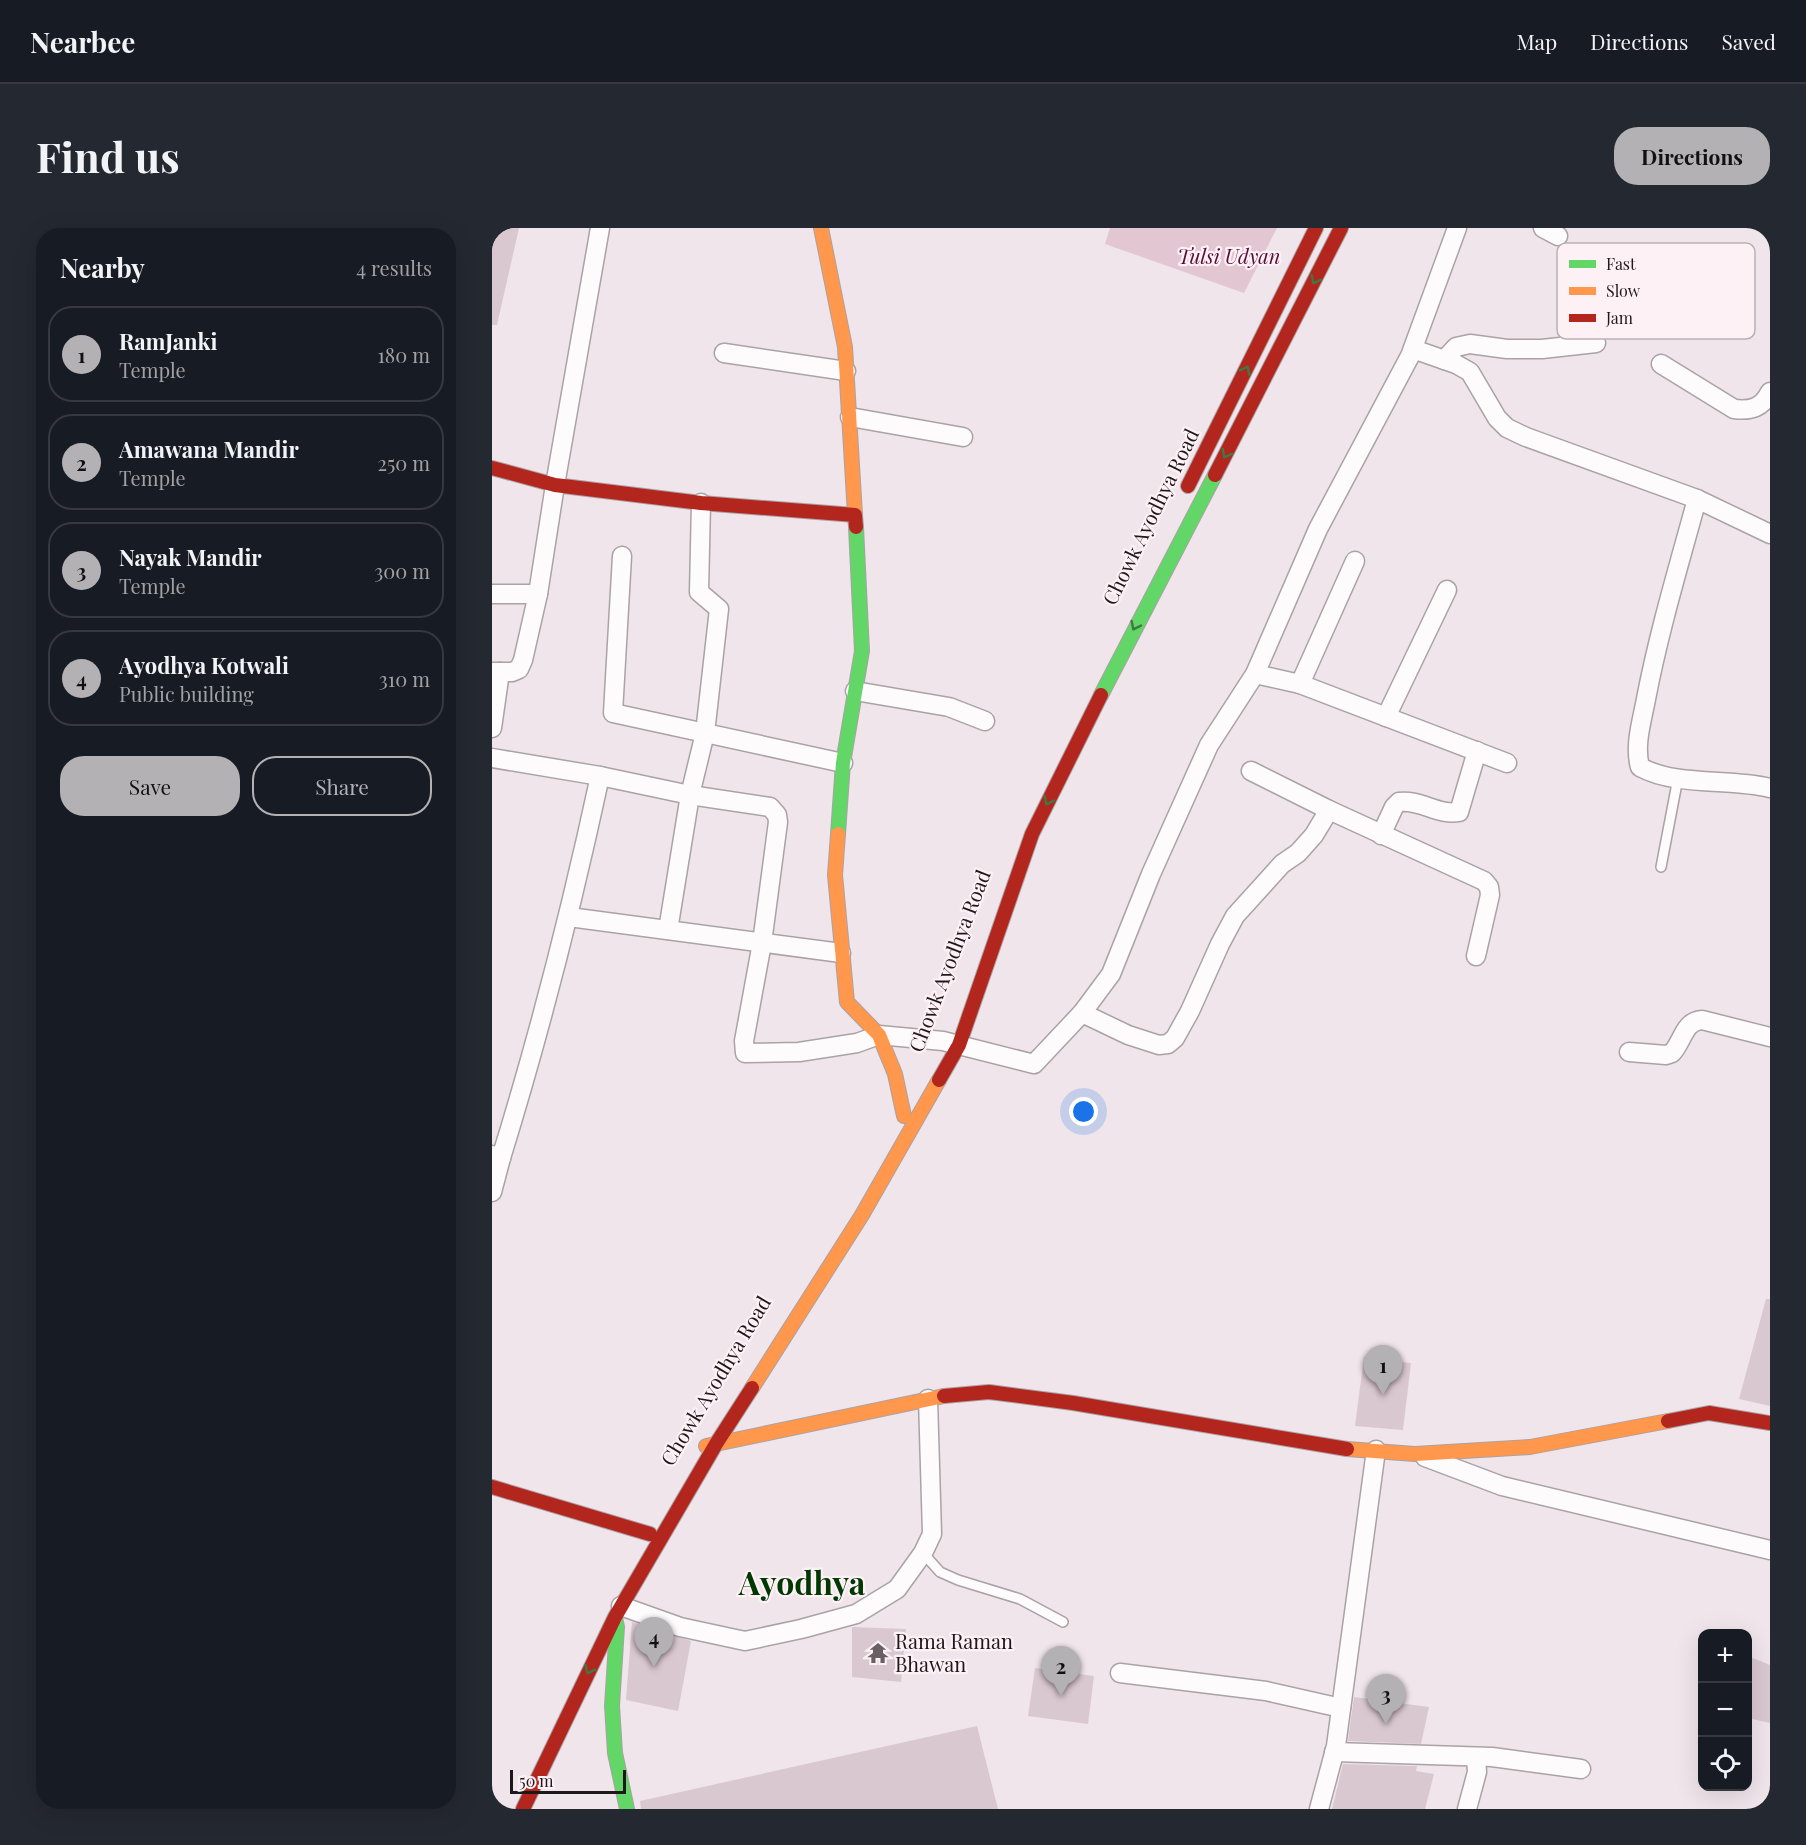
<!DOCTYPE html>
<meta charset="utf-8">
<style>
:root{--surface:#171b24;--page:#242831;--text:#f1f3f6;--muted:#9ea1a6;--line:#363941;--accent:#b3b1b4}
body{margin:0;font-family:"Playfair Display",serif;background:var(--page);color:var(--text)}
.controls{position:absolute;right:18px;bottom:18px;display:grid;overflow:hidden;border-radius:12px;box-shadow:0 6px 24px #0002}
.controls button{width:54px;height:54px;display:grid;place-items:center;padding:0;border:0;border-bottom:2px solid var(--line);background:var(--surface);color:var(--text);font:30px sans-serif}
.scale{position:absolute;left:18px;bottom:15px;width:116px;box-sizing:border-box;padding-left:6px;border:3px solid #1f181b;border-top:0;font-size:16px;line-height:21px;white-space:nowrap;color:#1f181b;-webkit-text-stroke:4px #fdf1f5;paint-order:stroke}
.you{position:absolute;left:592px;top:884px;width:21px;height:21px;margin:-15px;border:4px solid #fff;border-radius:50%;background:#1a73e8;box-shadow:0 0 0 9px #1a73e833}
.badge{display:grid;place-items:center;width:39px;height:39px;border-radius:50%;background:var(--accent);color:#111;font-size:20px;font-weight:700}
.pin{position:absolute;translate:-50% -50px;filter:drop-shadow(0 2px 3px #0008)}
.pin::after{content:'';position:absolute;top:32px;width:21px;height:18px;background:inherit;clip-path:polygon(0 0,100% 0,50% 100%)}
.list{margin:0;padding:0;list-style:none}
h2{display:flex;justify-content:space-between;align-items:center;height:78px;margin:0;padding:0 24px;font-size:26px}
h2 small{font-size:20px;font-weight:400;color:var(--muted)}
.list li{display:grid;grid-template-columns:39px 1fr auto;gap:18px;align-items:center;box-sizing:border-box;height:96px;margin:0 12px 12px;padding:0 12px;border:2px solid var(--line);border-radius:24px}
.list b{display:block;font-size:22px;white-space:nowrap}
.list p{margin:0;font-size:20px;white-space:nowrap;color:var(--muted)}
.list em{font-size:20px;font-style:normal;color:var(--muted)}
.actions{display:flex;gap:12px;padding:18px 24px}
.actions a{flex:1;padding:14px 0;border:2px solid var(--accent);border-radius:24px;text-align:center;font-size:21px;color:var(--accent)}
.actions .main{background:var(--accent);color:#111}
.icon{flex:none;width:33px;height:33px;fill:none;stroke:currentColor;stroke-width:2;stroke-linecap:round;stroke-linejoin:round}
.map{position:relative;flex:none;width:1278px;height:1581px;overflow:hidden;border-radius:24px}
header{display:flex;align-items:center;gap:36px;box-sizing:border-box;height:84px;padding:0 30px;background:var(--surface);border-bottom:2px solid var(--line)}
header strong{font-size:28px}
nav{display:flex;gap:33px;margin-inline-start:auto;font-size:21px}
.intro{display:flex;align-items:center;justify-content:space-between;box-sizing:border-box;height:144px;padding:0 36px}
h1{margin:0;font-size:42px}
.button{padding:15px 27px;border-radius:24px;background:var(--accent);color:#111;font-size:21px;font-weight:700}
main{display:flex;gap:36px;padding:0 36px}
aside{flex:1;background:var(--surface);border-radius:24px;box-shadow:0 6px 24px #0002}
.map>svg:first-child{display:block}
</style>
<header>
<strong>Nearbee</strong>
<nav><a>Map</a><a>Directions</a><a>Saved</a></nav>
</header>
<div class="intro"><h1>Find us</h1><a class="button">Directions</a></div>
<main>
<aside>
<h2>Nearby<small>4 results</small></h2>
<ul class="list">
<li><span class="badge">1</span><div><b>RamJanki</b><p>Temple</p></div><em>180 m</em></li>
<li><span class="badge">2</span><div><b>Amawana Mandir</b><p>Temple</p></div><em>250 m</em></li>
<li><span class="badge">3</span><div><b>Nayak Mandir</b><p>Temple</p></div><em>300 m</em></li>
<li><span class="badge">4</span><div><b>Ayodhya Kotwali</b><p>Public building</p></div><em>310 m</em></li>
</ul>
<div class="actions"><a class="main">Save</a><a>Share</a></div>
</aside>
<div class="map">
<svg width="1278" height="1581" viewBox="0 0 1278 1581">
<rect width="100%" height="100%" fill="#f0e5ea"/>
<polygon fill="#e2c6d1" points="618,0 785,0 752,65 613,16"/>
<g fill="#dac8d0">
<polygon points="0,0 27,0 5,97 0,97"/>
<polygon points="1274,1071 1278,1071 1278,1178 1247,1171"/>
<polygon points="872,1129 919,1135 911,1202 863,1198"/>
<polygon points="140,1394 199,1413 186,1483 134,1472"/>
<polygon points="360,1399 414,1401 409,1454 360,1449"/>
<polygon points="1256,1428 1278,1437 1278,1495 1256,1490"/>
<polygon points="543,1440 602,1448 596,1496 536,1488"/>
<polygon points="862,1469 937,1479 929,1516 856,1513"/>
<polygon points="485,1498 506,1581 149,1581 148,1573"/>
<polygon points="851,1536 925,1538 924,1543 942,1546 933,1581 840,1581"/>
</g>
<g fill="none" stroke-linecap="round" stroke-linejoin="round">
<defs>
<g id="lane">
<polyline points="1169,639 1186,550"/>
<polyline points="431,1325 448,1344 466,1352 528,1371 571,1394"/>
</g>
<g id="street">
<polyline points="1051,0 1066,8"/>
<polyline points="921,121 964,136 978,144 1005,190 1015,200 1034,209 1205,271 1278,306"/>
<polyline points="232,125 354,143"/>
<polyline points="952,132 964,119 978,116 1015,121 1050,121 1104,115"/>
<path d="M1169,136L1242,181C1259,183 1270,180 1278,164"/>
<polyline points="358,189 471,209"/>
<path d="M1205,271C1187,337 1167,403 1154,471C1150,493 1142,517 1148,539C1185,559 1238,550 1278,560"/>
<polyline points="209,275 207,364 227,381 213,505 198,567 278,579 285,587 286,594 270,715 252,813 253,825 307,824 365,815 387,807 451,813 542,836 590,785 619,746 659,646 717,517 763,446 826,301 918,128 965,0"/>
<polyline points="130,328 121,485 351,535"/>
<polyline points="0,366 46,366"/>
<polyline points="0,444 20,444 27,441 31,432 46,366 63,257 108,0"/>
<polyline points="763,446 808,456 1015,535"/>
<polyline points="808,456 863,333"/>
<polyline points="363,463 457,479 493,493"/>
<polyline points="894,489 955,362"/>
<polyline points="0,500 8,444"/>
<path d="M0,530L108,548C80,678 48,804 9,930L0,927"/>
<polyline points="759,543 837,582 992,653 997,659 998,667 984,728"/>
<polyline points="108,548 198,567 176,702"/>
<path d="M889,607L902,579L907,574C928,571 947,588 967,584L985,523"/>
<polyline points="77,689 349,725"/>
<polyline points="590,785 636,807 667,817 676,816 683,810 698,783 728,716 743,688 790,636 806,625 822,607 837,582"/>
<path d="M1137,824L1174,827L1180,825C1191,813 1192,793 1210,792L1278,809"/>
<polyline points="0,964 9,930"/>
<polyline points="933,1229 1010,1258 1278,1322"/>
<polyline points="129,1378 188,1399 253,1413 309,1401 364,1386 405,1361 431,1325 440,1306 436,1171"/>
<polyline points="628,1445 774,1463 849,1480"/>
<polyline points="842,1524 1000,1529 1089,1541"/>
<polyline points="827,1581 844,1518 884,1222"/>
<polyline points="975,1581 985,1544 984,1529"/>
</g>
<g id="fast">
<polyline points="609,467 723,247"/>
<polyline points="346,606 351,535 370,423 364,299"/>
<polyline points="123,1390 125,1399 120,1478 123,1525 135,1581"/>
</g>
<g id="slow">
<polyline points="329,0 353,119 363,287"/>
<polyline points="346,606 343,647 355,774 387,807 403,846 412,888"/>
<polyline points="260,1160 370,987 447,852"/>
<polyline points="214,1218 452,1168"/>
<polyline points="855,1221 923,1226 1038,1219 1176,1193"/>
</g>
<g id="jam">
<polyline points="0,240 63,257 209,275 363,287 364,299"/>
<polyline points="723,247 849,0"/>
<polyline points="696,258 824,0"/>
<polyline points="447,852 467,817 540,606 609,467"/>
<polyline points="452,1168 497,1164 581,1175 855,1221"/>
<polyline points="1176,1193 1217,1185 1278,1195"/>
<polyline points="0,1259 158,1306"/>
<polyline points="31,1581 123,1389 224,1216 260,1160"/>
</g>
</defs>
<use href="#lane" stroke="#aaa2a5" stroke-width="12"/>
<use href="#street" stroke="#aaa2a5" stroke-width="21"/>
<use href="#fast" stroke="#aaa2a5" stroke-width="16"/>
<use href="#slow" stroke="#aaa2a5" stroke-width="16"/>
<use href="#jam" stroke="#aaa2a5" stroke-width="16"/>
<use href="#lane" stroke="#fdfbfc" stroke-width="9"/>
<use href="#street" stroke="#fdfbfc" stroke-width="18"/>
<use href="#fast" stroke="#63d668" stroke-width="14"/>
<use href="#slow" stroke="#ff974d" stroke-width="14"/>
<use href="#jam" stroke="#b3261e" stroke-width="14"/>
</g>
<defs><path id="oneway-chevron" d="M-2-3.5L2.5 0L-2 3.5" fill="none" stroke-width="1.6" stroke-linecap="round" stroke-linejoin="round" transform="scale(1.5)"/></defs>
<g stroke="#417742">
<use href="#oneway-chevron" transform="translate(823 52) rotate(117)"/>
<use href="#oneway-chevron" transform="translate(754 142) rotate(-64)"/>
<use href="#oneway-chevron" transform="translate(734 226) rotate(118)"/>
<use href="#oneway-chevron" transform="translate(643 398) rotate(116)"/>
<use href="#oneway-chevron" transform="translate(556 573) rotate(116)"/>
<use href="#oneway-chevron" transform="translate(97 1442) rotate(116)"/>
</g>
<defs>
<symbol id="temple-bare" viewBox="-9 -9 18 18"><path d="M0-6L5-2H3V0L6.5 2.5H4V6H1.5V3h-3V6H-4V2.5H-6.5L-3 0V-2H-5Z" fill="#686063" stroke="#fdf1f5" stroke-width="2.5" paint-order="stroke"/></symbol>
</defs>
<g fill-rule="evenodd">
<use href="#temple-bare" x="371" y="1410" width="30" height="30"/>
</g>
<g text-anchor="middle" stroke-width="4.5" stroke-linejoin="round" paint-order="stroke">
<g font-size="20" font-style="italic" fill="#580c38" stroke="#fdf1f5">
<text x="737" y="36">Tulsi Udyan</text>
</g>
<g font-size="20" fill="#1f181b" stroke="#fdf1f5">
<text transform="translate(659 289) rotate(-64)" y="7">Chowk Ayodhya Road</text>
<text transform="translate(458 733) rotate(-69)" y="7">Chowk Ayodhya Road</text>
<text transform="translate(224 1153) rotate(-59)" y="7">Chowk Ayodhya Road</text>
</g>
<g font-size="20" fill="#1f181b" stroke="#fdf1f5" text-anchor="start">
<text x="403" y="1421">Rama Raman<tspan x="403" dy="23">Bhawan</tspan></text>
</g>
<g font-size="32" font-weight="bold" fill="#003801" stroke="#fdf1f5">
<text x="310" y="1367">Ayodhya</text>
</g>
</g>
<rect x="1065" y="15" width="198" height="96" rx="9" fill="#fdf1f5" stroke="#bab0b4" stroke-width="1.5"/>
<rect x="1077" y="32" width="27" height="8" fill="#63d668"/>
<rect x="1077" y="59" width="27" height="8" fill="#ff974d"/>
<rect x="1077" y="86" width="27" height="8" fill="#b3261e"/>
<g font-size="16" fill="#1f181b">
<text x="1114" y="42">Fast</text>
<text x="1114" y="69">Slow</text>
<text x="1114" y="96">Jam</text>
</g>
</svg>
<div class="controls">
<button>+</button>
<button>−</button>
<button><svg class="icon" aria-label="locate" viewBox="0 0 24 24"><circle cx="12" cy="12" r="6"/><path d="M12 2v4M12 18v4M2 12h4M18 12h4"/></svg></button>
</div>
<div class="scale">50 m</div>
<div class="you"></div>
<div class="pin badge" style="left:891px;top:1167px">1</div>
<div class="pin badge" style="left:569px;top:1468px">2</div>
<div class="pin badge" style="left:894px;top:1496px">3</div>
<div class="pin badge" style="left:162px;top:1439px">4</div>
</div>
</main>
